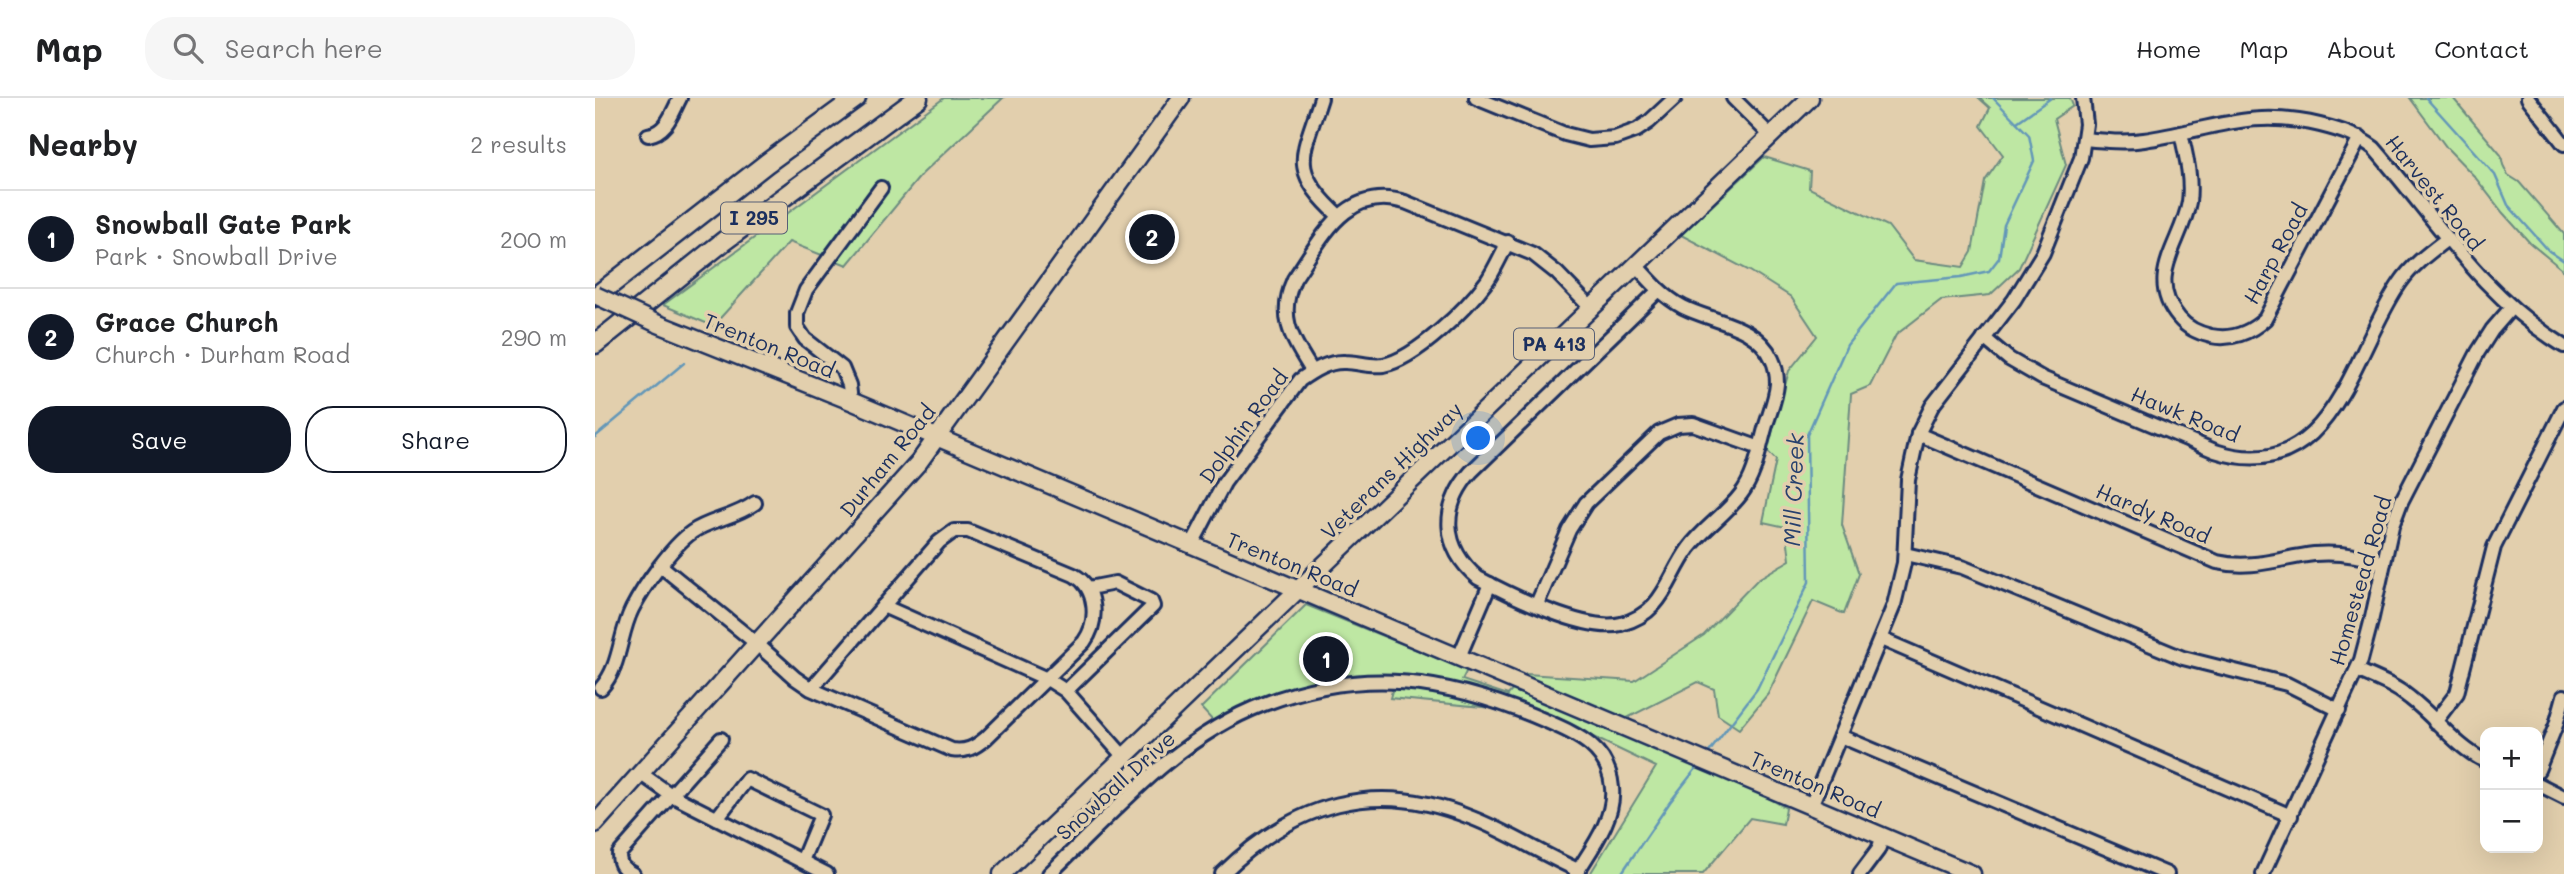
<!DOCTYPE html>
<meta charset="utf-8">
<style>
:root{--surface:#fff;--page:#f6f6f6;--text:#202124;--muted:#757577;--line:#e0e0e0;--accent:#111827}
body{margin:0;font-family:Mali,sans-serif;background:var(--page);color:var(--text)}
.controls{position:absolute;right:21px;bottom:21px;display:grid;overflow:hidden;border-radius:14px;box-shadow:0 7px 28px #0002}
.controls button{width:63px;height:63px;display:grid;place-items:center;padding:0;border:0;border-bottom:2px solid var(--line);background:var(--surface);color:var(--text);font:35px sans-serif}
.you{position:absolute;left:884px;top:341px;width:24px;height:24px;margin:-18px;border:5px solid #fff;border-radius:50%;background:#1a73e8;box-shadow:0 0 0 10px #1a73e833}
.badge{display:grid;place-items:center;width:46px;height:46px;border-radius:50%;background:var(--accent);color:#fff;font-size:23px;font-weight:700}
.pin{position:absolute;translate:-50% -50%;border:4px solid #fff;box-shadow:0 2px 7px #0006}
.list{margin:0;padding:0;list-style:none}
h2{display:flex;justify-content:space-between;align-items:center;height:91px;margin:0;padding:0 28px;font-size:30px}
h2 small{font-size:23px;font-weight:400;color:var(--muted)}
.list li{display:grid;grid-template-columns:46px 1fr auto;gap:21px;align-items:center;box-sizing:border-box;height:98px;padding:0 28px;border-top:2px solid var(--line)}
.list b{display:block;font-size:26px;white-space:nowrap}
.list p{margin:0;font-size:23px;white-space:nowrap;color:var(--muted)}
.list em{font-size:23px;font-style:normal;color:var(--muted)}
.actions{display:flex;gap:14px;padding:21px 28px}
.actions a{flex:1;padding:16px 0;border:2px solid var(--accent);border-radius:28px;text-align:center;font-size:24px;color:var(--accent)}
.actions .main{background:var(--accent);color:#fff}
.icon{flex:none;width:38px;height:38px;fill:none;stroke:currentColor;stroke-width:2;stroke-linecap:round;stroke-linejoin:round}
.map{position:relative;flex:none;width:1969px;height:776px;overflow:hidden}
header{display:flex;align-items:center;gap:42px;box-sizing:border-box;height:98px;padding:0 35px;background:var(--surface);border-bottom:2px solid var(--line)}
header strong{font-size:33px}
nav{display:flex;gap:38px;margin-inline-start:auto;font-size:24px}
.search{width:490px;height:63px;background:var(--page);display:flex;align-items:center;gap:18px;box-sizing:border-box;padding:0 24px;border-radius:28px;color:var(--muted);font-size:26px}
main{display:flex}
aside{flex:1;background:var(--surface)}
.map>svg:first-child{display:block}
</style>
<header>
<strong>Map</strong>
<div class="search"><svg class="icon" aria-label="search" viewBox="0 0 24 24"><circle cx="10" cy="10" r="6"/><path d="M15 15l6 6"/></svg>Search here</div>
<nav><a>Home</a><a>Map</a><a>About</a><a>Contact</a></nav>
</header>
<main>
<aside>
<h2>Nearby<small>2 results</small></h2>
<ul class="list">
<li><span class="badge">1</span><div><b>Snowball Gate Park</b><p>Park · Snowball Drive</p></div><em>200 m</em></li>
<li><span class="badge">2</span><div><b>Grace Church</b><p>Church · Durham Road</p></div><em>290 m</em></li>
</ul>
<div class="actions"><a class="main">Save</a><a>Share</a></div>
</aside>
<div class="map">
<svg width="1969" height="776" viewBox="0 0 1969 776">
<rect width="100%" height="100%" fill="#e2cfad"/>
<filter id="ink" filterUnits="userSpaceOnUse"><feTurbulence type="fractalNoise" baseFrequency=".0143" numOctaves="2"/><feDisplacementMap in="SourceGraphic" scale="14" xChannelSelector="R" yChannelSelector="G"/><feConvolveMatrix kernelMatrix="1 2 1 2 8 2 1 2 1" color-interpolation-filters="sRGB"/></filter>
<g filter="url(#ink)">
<g fill="#bee7a3" stroke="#6c8b80" stroke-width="2">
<polygon points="349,0 408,0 327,76 252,167 194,144 118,228 68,207"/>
<path d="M1384,0H1475L1478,8L1459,21L1471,67L1424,170L1395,197L1346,202L1301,237L1275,288L1256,296L1247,427L1264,476L1249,516L1218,503L1173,596L1144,631L1123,617L1119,591L1103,584L1032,620L1191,710L1188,726L1155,720L1108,776H995L1061,669L948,615L795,600L801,578C739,569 673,595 618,623L606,610L711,507L872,572L867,582L913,597L931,576L1039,583L1109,537L1163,481L1195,462L1191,429L1168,424L1181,362L1172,353L1194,273L1222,238L1196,199L1155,173L1086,137L1169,59L1215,73L1214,90L1293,128L1319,162L1368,169L1377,154L1390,83L1408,57L1386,28L1395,10Z"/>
<polygon points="1815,0 1858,0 1906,57 1908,67 1913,77 1924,84 1969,136 1969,173 1935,145 1908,115 1879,78 1852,50"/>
</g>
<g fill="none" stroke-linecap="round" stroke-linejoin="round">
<g stroke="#6397b8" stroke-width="2.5">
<polyline points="1831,0 1900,77 1913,107 1954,153 1969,163"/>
<polyline points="1422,24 1456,0"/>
<polyline points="0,339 89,265"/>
<polyline points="1112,657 1162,591 1214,484 1212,337 1252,247 1301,185 1366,179 1394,173 1404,160 1409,127 1439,63 1434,37 1398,0"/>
<polyline points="1026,776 1075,704 1103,668"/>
</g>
<defs>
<g id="minor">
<path d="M726,0C708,58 692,70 744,118"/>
<polyline points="881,0 970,36 994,42 1020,40 1042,32 1054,24 1080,0"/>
<polyline points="1138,0 1176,38"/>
<polyline points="1933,0 1969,46"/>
<path d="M1586,35C1591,58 1597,80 1594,104C1587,145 1549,179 1584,220C1592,230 1603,235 1616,238C1636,242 1655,235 1670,221L1765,40"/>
<path d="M53,37C72,34 77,15 85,0"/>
<path d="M1490,41C1510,43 1530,45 1549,42C1616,32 1655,10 1725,27C1745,32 1762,37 1779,50C1841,121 1886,197 1969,248"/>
<path d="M1041,167C1055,183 1069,199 1088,209C1118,224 1162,227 1177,261C1181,269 1182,277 1182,286C1181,300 1175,314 1171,327C1164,351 1161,376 1146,396C1131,416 1109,430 1094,450C1072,480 1069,515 1026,526C992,535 915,497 883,480C846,449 846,408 876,374L1064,192"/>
<path d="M1389,240L1414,261L1447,280L1620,353C1737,391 1756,256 1805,185C1817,167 1835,154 1852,141"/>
<path d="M717,273C697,240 682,219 699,181C728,139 750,87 810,104L938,156L962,175L996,210"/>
<polyline points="256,303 254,287 247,270 210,241 202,229 202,215 211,192 286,90"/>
<path d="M1323,336L1622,464C1657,472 1685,460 1719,456C1743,454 1767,458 1789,465"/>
<path d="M596,448L629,385L705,282C718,273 733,263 750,264C763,264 775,269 788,267C821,261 872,210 892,183C900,171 906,157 913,144"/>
<polyline points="1310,456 1367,469 1588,560 1692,586 1744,612"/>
<path d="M66,468L161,545L200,580L216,591L357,652C371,654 379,650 391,640L489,544C504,523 502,490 479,477L373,433H359L344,444L216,591"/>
<polyline points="942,506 974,432 991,405 1064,335 1083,327 1098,326 1165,350"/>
<polyline points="288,508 452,581 471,593 529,659"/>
<polyline points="1286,541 1696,718"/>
<polyline points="864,559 895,486"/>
<path d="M1762,572C1780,580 1799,587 1815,600C1841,620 1860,648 1890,663"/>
<path d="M6,590C26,568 24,537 37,511C49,488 76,449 97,434C116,421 139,420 160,405"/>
<polyline points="471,593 558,508 556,503 520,485 494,490"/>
<polyline points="1840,624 1862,595 1899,449 1969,310"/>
<polyline points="1245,638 1572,776"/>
<polyline points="1943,672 1961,627 1969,598"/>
<polyline points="45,675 76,697 232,776"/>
<polyline points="1943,686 1969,699"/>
<polyline points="1216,708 1299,507 1309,465 1313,382 1323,336 1337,308 1419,202 1448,155 1486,60 1491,26 1488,0"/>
<polyline points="122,720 152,681 226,717 207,763"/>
<path d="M38,776C28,771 24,767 24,756L126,641"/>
<path d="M454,776C519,714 582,639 669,606C769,568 854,581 951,623C983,637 1014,650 1017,690C1020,721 996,751 981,776"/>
<path d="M627,776C699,705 780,680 877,720C913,734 947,756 983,772"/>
<polyline points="1265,776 1283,752 1288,738"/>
<polyline points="1668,776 1766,562 1776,524 1797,428 1806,404 1883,254 1897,232 1916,210"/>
</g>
<g id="major">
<polyline points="61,225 256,303 1377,776"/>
<polyline points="0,726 324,364 586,0"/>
<polyline points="407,776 1215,0"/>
</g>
<g id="highway">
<polyline points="0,199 172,65 261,0"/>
<polyline points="0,246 129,143 323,0"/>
</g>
</defs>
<use href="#minor" stroke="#1b2f5e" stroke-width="18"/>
<use href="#major" stroke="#1b2f5e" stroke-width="21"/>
<use href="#highway" stroke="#1b2f5e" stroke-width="23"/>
<use href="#minor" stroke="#e2cfad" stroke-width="12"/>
<use href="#major" stroke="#e2cfad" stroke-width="16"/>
<use href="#highway" stroke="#e2cfad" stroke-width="18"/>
<defs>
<polyline id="major-bridge" points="0,197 61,225"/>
</defs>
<use href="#major-bridge" stroke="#1b2f5e" stroke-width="21" stroke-linecap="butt"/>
<use href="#major-bridge" stroke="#e2cfad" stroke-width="16"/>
</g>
</g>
<g text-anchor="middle" stroke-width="7" stroke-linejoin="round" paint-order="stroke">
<g fill="#e2cfad" stroke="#575f76" stroke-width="2">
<rect x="126" y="104.5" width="66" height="31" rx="5"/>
<rect x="919" y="230.5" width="80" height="31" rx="5"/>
</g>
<g font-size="19" font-weight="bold" fill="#1b2f5e">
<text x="159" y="127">I 295</text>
<text x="959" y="253">PA 413</text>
</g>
<g font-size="21" fill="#1b2f5e" stroke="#e2cfad">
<text transform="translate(1839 95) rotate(51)" y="7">Harvest Road</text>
<text transform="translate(1681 156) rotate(-62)" y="7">Harp Road</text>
<text transform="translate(174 248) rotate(22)" y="7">Trenton Road</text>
<text transform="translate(1590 317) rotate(22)" y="7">Hawk Road</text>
<text transform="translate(649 329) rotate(-54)" y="7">Dolphin Road</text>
<text transform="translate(293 363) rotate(-51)" y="7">Durham Road</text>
<text transform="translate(797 373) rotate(-44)" y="7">Veterans Highway</text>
<text transform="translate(1558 416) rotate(23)" y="7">Hardy Road</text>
<text transform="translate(697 467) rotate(22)" y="7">Trenton Road</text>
<text transform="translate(1766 483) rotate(-74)" y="7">Homestead Road</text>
<text transform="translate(1220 687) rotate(23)" y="7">Trenton Road</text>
<text transform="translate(521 688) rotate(-42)" y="7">Snowball Drive</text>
</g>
<g font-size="23" font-style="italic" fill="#27406d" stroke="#e2cfad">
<text transform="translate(1199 392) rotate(-88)" y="8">Mill Creek</text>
</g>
</g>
</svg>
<div class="controls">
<button>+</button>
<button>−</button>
</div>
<div class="you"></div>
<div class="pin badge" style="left:731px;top:561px">1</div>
<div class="pin badge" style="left:557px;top:139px">2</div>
</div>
</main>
